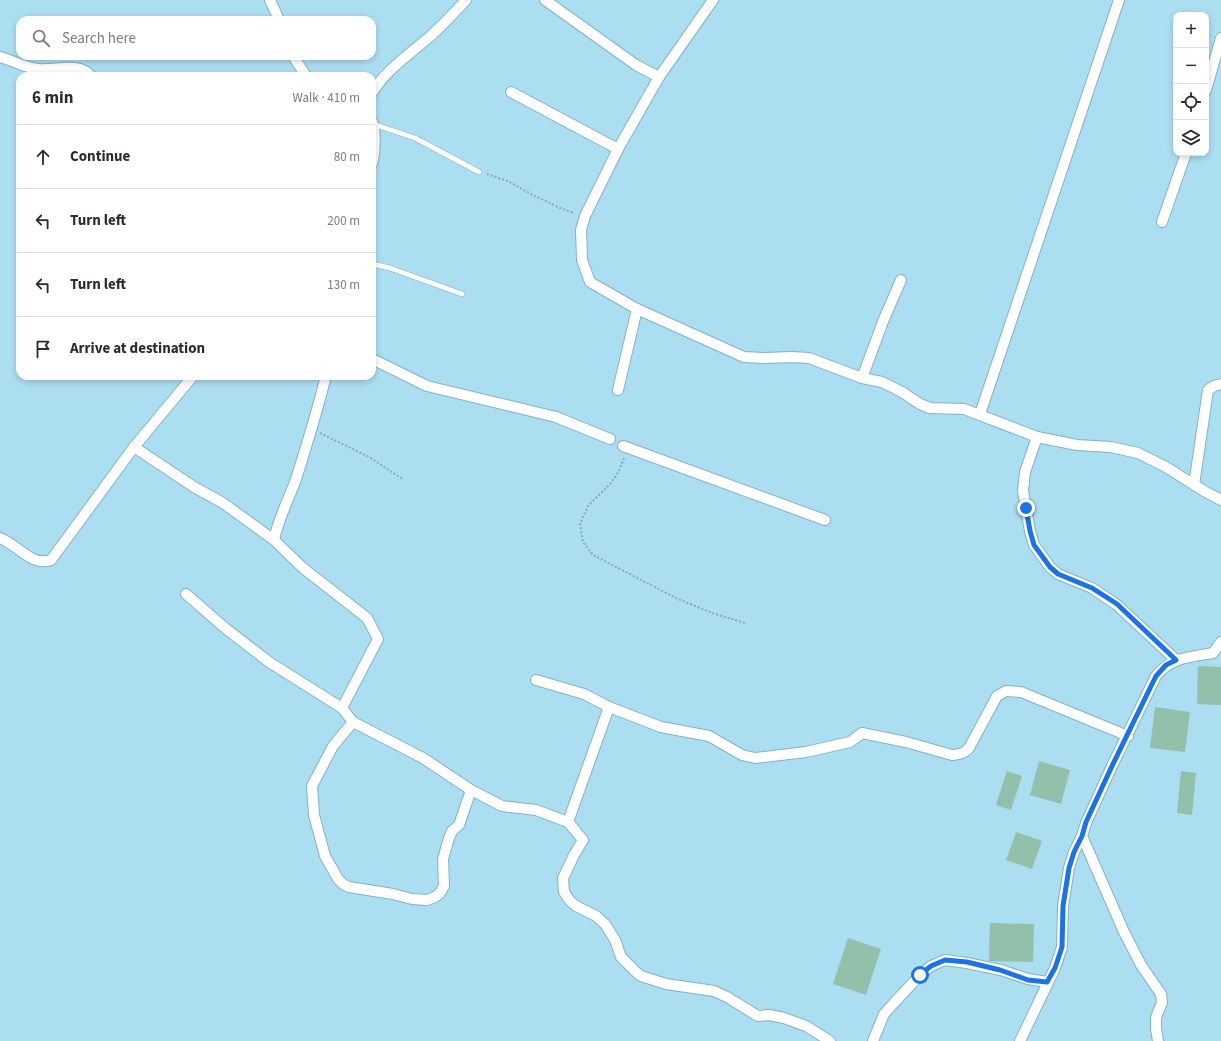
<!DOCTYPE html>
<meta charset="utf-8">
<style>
:root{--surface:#fff;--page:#f2f2f3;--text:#2b2b33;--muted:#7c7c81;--line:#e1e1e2}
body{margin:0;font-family:"Source Sans 3",sans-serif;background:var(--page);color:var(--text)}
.controls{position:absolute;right:12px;top:12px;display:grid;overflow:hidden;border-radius:8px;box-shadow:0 2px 6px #0003}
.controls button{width:36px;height:36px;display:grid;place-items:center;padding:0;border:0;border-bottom:1px solid var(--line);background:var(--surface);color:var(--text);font:20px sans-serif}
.stop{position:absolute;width:12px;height:12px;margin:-9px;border:3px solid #1a73e8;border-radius:50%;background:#fff}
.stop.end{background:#1a73e8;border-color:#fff;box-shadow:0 1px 4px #0008}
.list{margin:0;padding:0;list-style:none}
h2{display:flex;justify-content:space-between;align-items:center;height:52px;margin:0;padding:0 16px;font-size:17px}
h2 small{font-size:13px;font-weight:400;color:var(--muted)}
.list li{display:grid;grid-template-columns:26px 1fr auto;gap:12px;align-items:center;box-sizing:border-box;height:64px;padding:0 16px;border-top:1px solid var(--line)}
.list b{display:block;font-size:15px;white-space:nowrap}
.list em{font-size:13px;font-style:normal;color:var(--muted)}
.icon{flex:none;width:22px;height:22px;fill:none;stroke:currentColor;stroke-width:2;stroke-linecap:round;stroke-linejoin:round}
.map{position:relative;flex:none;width:1221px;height:1041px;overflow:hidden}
.search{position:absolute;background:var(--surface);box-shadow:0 2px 6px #0003;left:16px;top:16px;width:360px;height:44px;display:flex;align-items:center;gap:10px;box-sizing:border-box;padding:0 14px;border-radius:12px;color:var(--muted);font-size:15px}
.panel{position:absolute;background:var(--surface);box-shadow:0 2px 6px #0003;left:16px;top:72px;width:360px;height:308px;border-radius:12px}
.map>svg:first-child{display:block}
</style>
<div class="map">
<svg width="1221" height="1041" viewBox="0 0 1221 1041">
<rect width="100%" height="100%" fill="#acdef2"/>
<g fill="#92c0aa">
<polygon points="1198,666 1221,667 1221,705 1197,704"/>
<polygon points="1155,707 1190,712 1185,752 1150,748"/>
<polygon points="1039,761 1070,770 1061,804 1030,795"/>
<polygon points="1007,771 1022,776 1011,810 996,805"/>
<polygon points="1181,771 1196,773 1192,815 1177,813"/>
<polygon points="1016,832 1042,841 1032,869 1006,860"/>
<polygon points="990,923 1034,924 1033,962 989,961"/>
<polygon points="848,938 881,949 866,995 833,984"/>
</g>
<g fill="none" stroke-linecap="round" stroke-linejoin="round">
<defs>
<g id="service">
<polyline points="373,124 415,138 479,172"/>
<polyline points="372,264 390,268 462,294"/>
</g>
<g id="minor">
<polyline points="270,0 279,20"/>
<polyline points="545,0 636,65 659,77 618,149 585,216 581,230 582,260 590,282 637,309 618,390"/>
<polyline points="293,56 306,76"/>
<path d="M0,57C12,60 25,68 38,69C55,71 79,61 91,76"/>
<polyline points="659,77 713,0"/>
<polyline points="1206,90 1221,38"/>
<polyline points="511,92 618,149"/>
<path d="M372,93C385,71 407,56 427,39C441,27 454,13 466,0"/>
<path d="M372,121C376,130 375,154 372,164"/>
<polyline points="1162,222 1186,153"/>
<polyline points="637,309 744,357 764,358 792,357 809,358 862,378 882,382 902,392 920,404 930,408 964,409 1037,437 1077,445 1111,447 1138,453 1166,467 1204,491 1221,500"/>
<polyline points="372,359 427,386 556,417 610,439"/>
<polyline points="862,378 884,319 901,280"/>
<polyline points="980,414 1119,0"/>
<polyline points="1037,437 1025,472 1023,491 1030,531 1034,545 1050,567 1058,574 1092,588 1117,605 1176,660"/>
<polyline points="623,446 825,520"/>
<polyline points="134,447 194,487 223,503 274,540 303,568 367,618 378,639 342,708"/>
<polyline points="1194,485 1208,390 1214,386 1221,384"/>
<path d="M0,538C17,544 31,567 51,560L134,447L193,376"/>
<path d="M274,540C278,519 289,499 296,479C307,445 317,411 326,376"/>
<polyline points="186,594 225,628 269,662 342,708 353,722 423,758 471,790"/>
<path d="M536,680L584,694L609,707L661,727L709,736L742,755L755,758L806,752L850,742L862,733L906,742L952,755C960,754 964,754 969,748L997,696L1006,691L1021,692L1128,736"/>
<polyline points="353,722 333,746 312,786 314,815 325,856 338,879 343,884 349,887 393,894 412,899 427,900 435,897 440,893 444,886 443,859 449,838 452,831 459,825 471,790 502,806 536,810 568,822 583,840 574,855 563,878 564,892 570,901 576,906 596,916 605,924 615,940 621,957 635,971 641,976 666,984 714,991 727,997 758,1016 769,1015 784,1018 806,1026 830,1041"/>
<polyline points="568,822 609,707"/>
<polyline points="1082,836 1124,932 1141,965 1161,994 1162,1003 1158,1012 1156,1018 1156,1029 1158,1041"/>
<polyline points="873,1041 884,1014 893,1004 920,975 931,966 945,960 967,963 1001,970 1028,979 1047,982"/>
<path d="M1020,1041L1055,968L1062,947L1063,906L1069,868L1074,852L1082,836L1086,823L1112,766L1156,676C1171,657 1190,657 1213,653L1221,642"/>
</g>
</defs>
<use href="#service" stroke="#82b3c5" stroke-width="6"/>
<use href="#minor" stroke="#82b3c5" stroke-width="12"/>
<g stroke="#82abbb" stroke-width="2" stroke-dasharray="2 2" stroke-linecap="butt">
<polyline points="487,174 508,181 531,194 560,208 574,213"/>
<polyline points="320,433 369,457 404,480"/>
<polyline points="624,458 619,471 610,484 588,506 580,524 583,542 593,555 678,599 712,613 745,623"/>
</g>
<use href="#service" stroke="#fff" stroke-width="5"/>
<use href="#minor" stroke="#fff" stroke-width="10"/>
</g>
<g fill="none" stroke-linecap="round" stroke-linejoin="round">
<polyline stroke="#1a73e8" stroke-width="5" points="920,975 931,966 945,960 967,962 1000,970 1028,980 1047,982 1055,968 1062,947 1063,906 1069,868 1074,852 1082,836 1086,822 1112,766 1156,676 1166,665 1176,660 1117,604 1092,588 1058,574 1050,567 1034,545 1030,531 1026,508"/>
</g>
</svg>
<div class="controls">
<button>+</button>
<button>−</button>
<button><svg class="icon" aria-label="locate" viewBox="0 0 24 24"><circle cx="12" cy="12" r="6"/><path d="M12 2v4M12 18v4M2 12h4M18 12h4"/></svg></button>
<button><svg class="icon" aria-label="layers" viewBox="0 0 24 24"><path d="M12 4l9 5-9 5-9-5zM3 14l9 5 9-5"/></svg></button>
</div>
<div class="stop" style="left:920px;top:975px"></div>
<div class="stop end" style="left:1026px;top:508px"></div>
<div class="search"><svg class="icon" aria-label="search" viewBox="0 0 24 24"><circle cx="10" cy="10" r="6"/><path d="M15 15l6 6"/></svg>Search here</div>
<section class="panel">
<h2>6 min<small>Walk · 410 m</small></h2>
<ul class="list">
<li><svg class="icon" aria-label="ahead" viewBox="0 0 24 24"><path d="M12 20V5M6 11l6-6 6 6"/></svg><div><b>Continue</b></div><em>80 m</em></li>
<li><svg class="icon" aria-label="left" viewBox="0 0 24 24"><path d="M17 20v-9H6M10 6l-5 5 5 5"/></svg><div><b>Turn left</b></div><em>200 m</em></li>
<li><svg class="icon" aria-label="left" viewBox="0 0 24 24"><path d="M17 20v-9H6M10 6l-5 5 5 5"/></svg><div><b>Turn left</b></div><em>130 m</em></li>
<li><svg class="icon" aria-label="arrive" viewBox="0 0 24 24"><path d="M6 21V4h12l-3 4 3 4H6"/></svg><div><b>Arrive at destination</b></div></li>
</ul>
</section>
</div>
